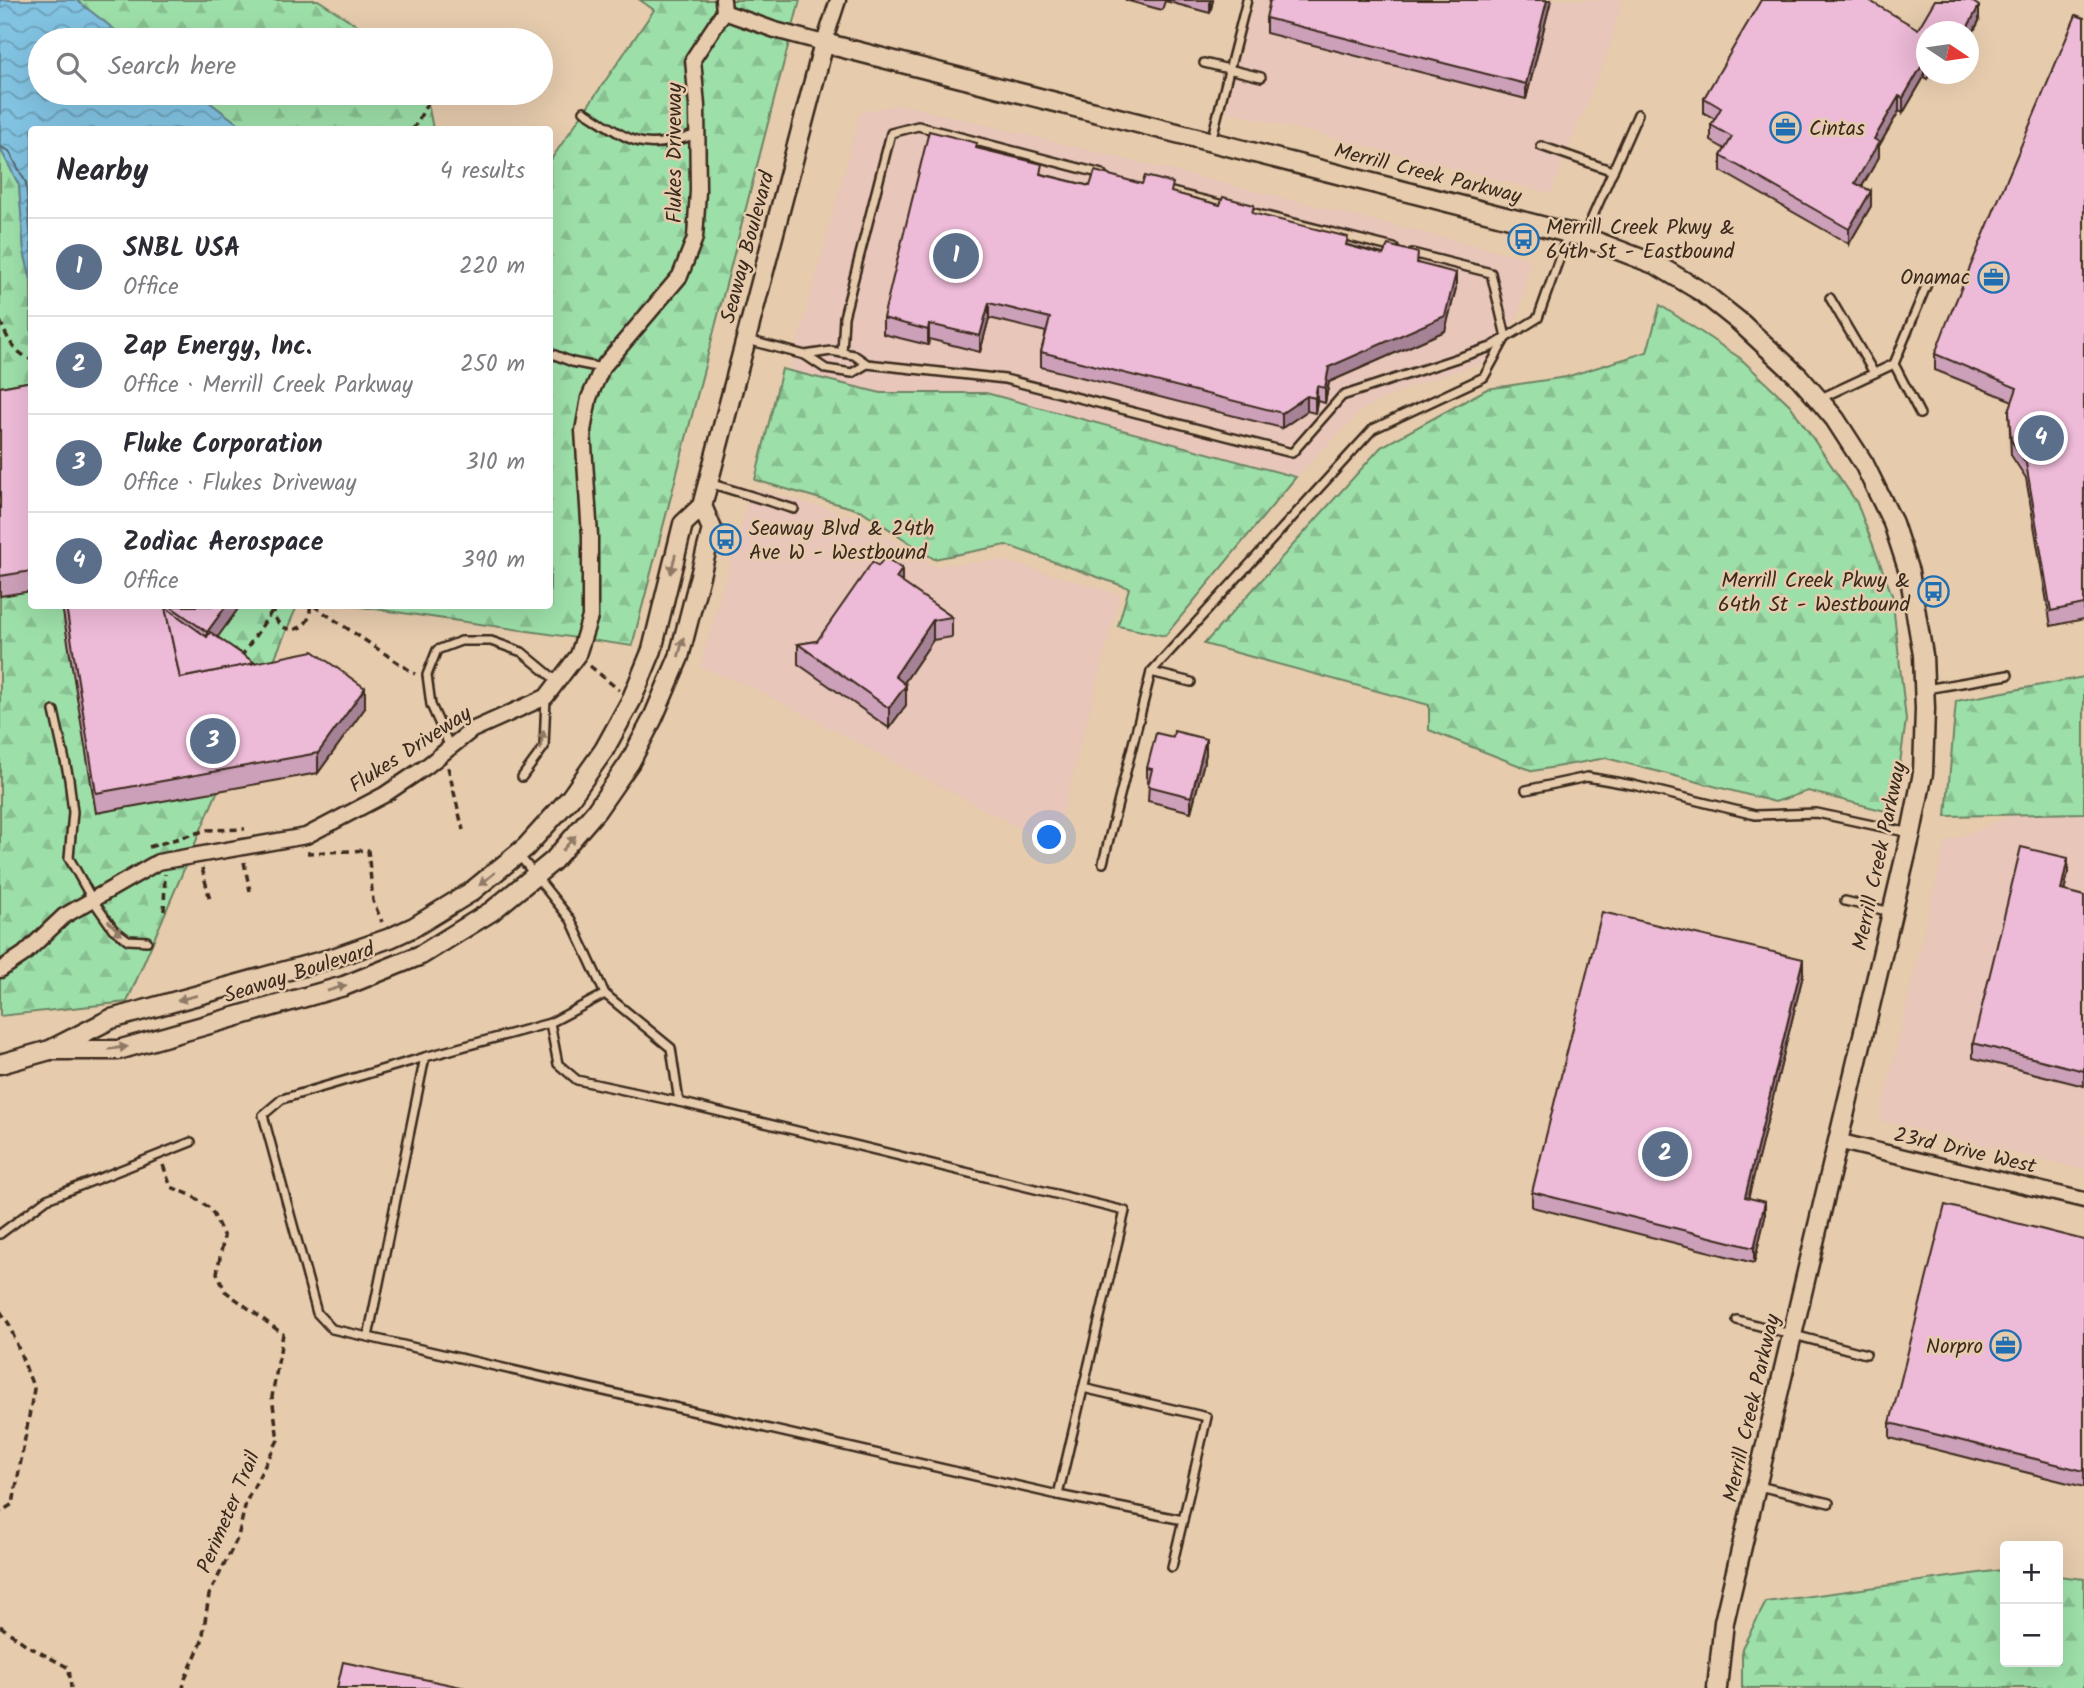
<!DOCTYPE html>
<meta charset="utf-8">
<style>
:root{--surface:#fff;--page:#f2f2f3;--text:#2b2b33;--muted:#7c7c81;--line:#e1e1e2;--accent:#ea580c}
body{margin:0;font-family:Kalam,sans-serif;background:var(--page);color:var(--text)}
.controls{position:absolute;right:21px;bottom:21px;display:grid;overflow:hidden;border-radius:7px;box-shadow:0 7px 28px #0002}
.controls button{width:63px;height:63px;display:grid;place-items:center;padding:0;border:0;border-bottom:2px solid var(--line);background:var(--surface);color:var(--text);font:35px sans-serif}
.compass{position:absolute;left:1916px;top:21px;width:63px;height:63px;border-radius:50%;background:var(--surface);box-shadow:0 7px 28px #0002;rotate:103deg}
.you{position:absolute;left:1050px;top:838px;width:24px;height:24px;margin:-18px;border:5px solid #fff;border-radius:50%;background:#1a73e8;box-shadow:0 0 0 10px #1a73e833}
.badge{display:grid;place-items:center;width:46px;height:46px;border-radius:50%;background:var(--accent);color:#fff;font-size:23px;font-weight:700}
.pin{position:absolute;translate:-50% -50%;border:4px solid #fff;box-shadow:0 2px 7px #0006}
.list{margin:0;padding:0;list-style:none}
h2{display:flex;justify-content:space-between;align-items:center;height:91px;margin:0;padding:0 28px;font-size:30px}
h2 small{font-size:23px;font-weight:400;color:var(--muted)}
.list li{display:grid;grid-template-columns:46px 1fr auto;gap:21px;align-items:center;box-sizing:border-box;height:98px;padding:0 28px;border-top:2px solid var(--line)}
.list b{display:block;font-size:26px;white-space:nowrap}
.list p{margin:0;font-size:23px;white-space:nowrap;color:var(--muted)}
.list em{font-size:23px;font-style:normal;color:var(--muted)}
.icon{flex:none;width:38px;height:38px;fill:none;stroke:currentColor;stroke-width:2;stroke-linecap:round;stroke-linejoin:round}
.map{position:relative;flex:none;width:2084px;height:1688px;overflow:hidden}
.search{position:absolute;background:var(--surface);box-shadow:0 7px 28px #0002;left:28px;top:28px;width:525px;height:77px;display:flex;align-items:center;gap:18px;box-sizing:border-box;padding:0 24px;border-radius:38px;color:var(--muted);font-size:26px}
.panel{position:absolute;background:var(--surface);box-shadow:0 7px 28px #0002;left:28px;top:126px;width:525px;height:483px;border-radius:7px}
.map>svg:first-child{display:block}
</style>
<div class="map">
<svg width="2084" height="1688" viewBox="0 0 2084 1688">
<defs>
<pattern id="forest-firs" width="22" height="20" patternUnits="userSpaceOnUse" patternTransform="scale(1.75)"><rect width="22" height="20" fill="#9ddfa9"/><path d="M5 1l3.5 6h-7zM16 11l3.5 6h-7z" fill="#88c091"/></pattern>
<pattern id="water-waves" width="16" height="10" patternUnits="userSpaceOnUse" patternTransform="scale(1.75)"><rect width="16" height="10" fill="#82c3e2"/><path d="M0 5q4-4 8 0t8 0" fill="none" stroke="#6c9fb7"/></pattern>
</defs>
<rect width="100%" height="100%" fill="#e6cbad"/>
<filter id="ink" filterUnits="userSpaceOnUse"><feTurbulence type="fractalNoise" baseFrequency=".0143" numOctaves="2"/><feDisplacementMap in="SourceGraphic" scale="14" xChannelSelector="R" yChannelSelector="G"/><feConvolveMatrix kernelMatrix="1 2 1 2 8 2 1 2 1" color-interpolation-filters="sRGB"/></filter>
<g filter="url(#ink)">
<g fill="#e8c6ba">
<polygon points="1254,0 1622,0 1611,43 1551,193 1226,111"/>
<polygon points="900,104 1531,259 1519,313 1485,362 1411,386 1362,410 1296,477 986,393 881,393 790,371 860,113"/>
<polygon points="752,488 857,517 933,566 1003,560 1120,594 1054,846 756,689 700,667"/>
<polygon points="2084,785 2084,1170 1879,1120 1945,843"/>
</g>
<g fill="url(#forest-firs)" stroke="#6c8464" stroke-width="2">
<polygon points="76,0 318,0 380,40 128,40"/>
<polygon points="640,0 800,0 632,646 354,606 550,606 550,161 654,10"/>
<polygon points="197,93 426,93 433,129 245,129"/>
<polygon points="0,148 19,185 24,251 31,280 32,606 297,606 127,1002 0,1016"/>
<polygon points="1660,305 1740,358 1790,405 1857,503 1892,595 1906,720 1893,813 1808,791 1775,802 1606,758 1533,771 1429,730 1429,705 1204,644 1381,447 1487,389 1566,377 1647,352"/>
<polygon points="782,369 881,393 986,393 1296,477 1165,636 1118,626 1129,588 1006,545 934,559 862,511 755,480"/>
<polygon points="2084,677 2084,813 1946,816 1956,701"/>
<polygon points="2001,1570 2005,1571 2005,1662 2058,1662 2058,1576 2084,1579 2084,1688 1742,1688 1742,1648 1766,1602"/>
</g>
<polygon fill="url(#water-waves)" stroke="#668694" stroke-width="2" points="0,0 76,0 128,40 40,40 40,93 197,93 245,129 32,130 31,280 24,251 19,185 0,148"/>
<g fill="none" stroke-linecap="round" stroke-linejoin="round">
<polyline stroke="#57676c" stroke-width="2" points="0,147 9,151 26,183 32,253"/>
<defs>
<g id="service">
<polyline points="1204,63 1261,77"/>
<path d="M584,111C631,141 641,154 697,134"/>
<polyline points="1211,141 1247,0"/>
<polyline points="1541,146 1613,171"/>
<polyline points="1164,190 1227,206"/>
<polyline points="1246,211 1394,248"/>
<polyline points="1584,236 1638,114"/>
<polyline points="1830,298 1874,373"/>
<polyline points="747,340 805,355"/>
<polygon points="831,351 854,355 867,364 852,373 826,369 805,355"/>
<polyline points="550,353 572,362 602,368"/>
<polyline points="842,353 844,317 891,133 918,126 1102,174"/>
<polyline points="867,364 1005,379 1292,453 1342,396 1491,347 1538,318 1568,234"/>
<polyline points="1819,399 1894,364"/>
<polyline points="1920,414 1894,364 1927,284"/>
<polyline points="709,483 794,509"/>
<polyline points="1151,672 1191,682"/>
<polyline points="1926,689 2008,675"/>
<polyline points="54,711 69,779 73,812 69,858 92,899 113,929 128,940 147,941"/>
<polyline points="450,747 431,705 427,675 437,650 461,641 491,641 522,652 557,681"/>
<polyline points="522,777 544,747 546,697"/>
<polyline points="1526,790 1587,777 1633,785 1755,815 1817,813 1910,833"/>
<polyline points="518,854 571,920 605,994 550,1023 558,1064 577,1080 679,1102 1125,1211 1058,1495 1183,1520 1172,1567"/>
<polyline points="1103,863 1151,672 1373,429 1484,377 1506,337 1491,273 1412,253"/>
<polyline points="1845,901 1891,912"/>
<polyline points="605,994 671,1048 679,1102"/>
<polyline points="425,1057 550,1023"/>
<polyline points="0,1234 47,1199 191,1142"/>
<polyline points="1737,1320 1866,1354"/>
<polyline points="368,1337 425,1057 282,1099 263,1115 317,1313 332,1329 368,1337 1058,1495"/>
<polyline points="1083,1388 1207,1417 1183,1520"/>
<polyline points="1759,1486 1829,1503"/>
</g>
<g id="minor">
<polyline points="724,12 775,30 824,43 838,0"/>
<polyline points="0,970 24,954 64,916 158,862 306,836 384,795 427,766 472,730 546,697 578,655 590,617 590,536 583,431 589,398 602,368 680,276 695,238 698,191 697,106 693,59 724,12 723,0"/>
<polyline points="1837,1141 2084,1200"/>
</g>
<g id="tertiary">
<polyline points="53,1050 118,1050 344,986 421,955 492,911 553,861 596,811 630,762 653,718 679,657 712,529 702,506"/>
<polyline points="0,1064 50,1050 111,1019 333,958 390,938 414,927 471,892 526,847 571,797 604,750 631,701 652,650 683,524 702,506 824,43 1584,237 1657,265 1702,292 1741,323 1799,377 1819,400 1835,419 1864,464 1893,523 1909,572 1923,655 1925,709 1923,773 1911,833 1724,1622 1717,1688"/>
</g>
</defs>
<use href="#service" stroke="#3b2a1e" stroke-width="12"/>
<use href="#minor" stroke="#3b2a1e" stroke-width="19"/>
<use href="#tertiary" stroke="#3b2a1e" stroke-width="23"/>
<g stroke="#3b2a1e" stroke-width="3.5" stroke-dasharray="7 5" stroke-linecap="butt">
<polyline points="413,130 428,102"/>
<path d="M0,321C8,339 12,351 32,360"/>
<path d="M274,606C271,637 313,637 310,606"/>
<polyline points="314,606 415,674"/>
<polyline points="241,657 272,611"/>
<polyline points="590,666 619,690"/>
<polyline points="448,767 463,830"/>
<polyline points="149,847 207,830 245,829"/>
<polyline points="307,853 368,850 373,901 382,922"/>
<polyline points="244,862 250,891"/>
<polyline points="202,868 210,900"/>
<polyline points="164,911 165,874"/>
<polyline points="163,1165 171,1187 191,1195 211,1209 224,1237 217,1273 225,1291 283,1334 272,1397 278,1440 246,1502 238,1537 209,1595 202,1641 185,1679 183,1688"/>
<polyline points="0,1311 9,1324 34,1389 13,1504 0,1512"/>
<polyline points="0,1626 28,1646 69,1668 71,1688"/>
</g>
<use href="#service" stroke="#e6cbad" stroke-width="7"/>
<use href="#minor" stroke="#e6cbad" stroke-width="14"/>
<use href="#tertiary" stroke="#e6cbad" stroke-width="18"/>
</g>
<g fill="#cca0b9" stroke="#3b2a1e" stroke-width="2">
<polygon points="1125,0 1213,0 1210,13 1165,1 1162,10"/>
<polygon points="1551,0 1526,99 1266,33 1266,18"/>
<polygon points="2084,18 2084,619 2051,626 2026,478 2011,455 2009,411 2013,401 1935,370 1935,354"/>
<polygon points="1979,21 1969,40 1969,32 1927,32 1927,74 1930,74 1927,79 1924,77 1903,113 1899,111 1879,146 1879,157 1862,186 1871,206 1849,244 1721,171 1721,156 1725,149 1711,141 1711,125 1715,119 1704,113 1704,98 1918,29"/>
<polygon points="977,148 1042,174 1090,186 1173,193 1254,214 1348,245 1418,263 1456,288 1445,331 1329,382 1325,403 1317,401 1315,413 1307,411 1282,428 1041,367 1041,352 1046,332 989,318 980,352 929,339 928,345 883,334 883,318"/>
<polygon points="32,381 32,591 0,596 0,387"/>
<polygon points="902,583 952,617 952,637 933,640 904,683 906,705 889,728 798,664 798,644 817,641"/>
<polygon points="62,606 240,606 217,637 255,663 365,708 318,773 96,813"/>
<polygon points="1173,737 1206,754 1191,812 1148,801 1149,784 1147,783 1147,768"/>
<polygon points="2068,873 2064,891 2084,896 2084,1086 1973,1058 1973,1043"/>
<polygon points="1803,975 1748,1198 1765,1217 1754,1263 1532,1207 1532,1192"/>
<polygon points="2084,1240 2084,1487 1890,1438 1890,1423"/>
</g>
<g fill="#a68296" stroke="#3b2a1e" stroke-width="2">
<polygon points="1210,0 1213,0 1210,13"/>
<polygon points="1547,0 1551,0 1526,99 1526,84"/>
<polygon points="1979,6 1979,21 1969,40 1969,32 1965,32"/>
<polygon points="1924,62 1924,77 1903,113 1903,98"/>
<polygon points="1899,96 1899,111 1879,146 1879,157 1855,198 1855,183 1874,139"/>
<polygon points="1871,191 1871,206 1849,244 1849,229"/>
<polygon points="1456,273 1456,288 1445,331 1329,382 1325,403 1325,388 1329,367"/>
<polygon points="989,303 989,318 980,352 980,336"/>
<polygon points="929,324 929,339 928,345 928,330"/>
<polygon points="1317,386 1317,401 1315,413 1315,398"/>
<polygon points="1307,396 1307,411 1282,428 1282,413"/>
<polygon points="902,569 902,589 896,578"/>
<polygon points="226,606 240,606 207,652 207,632"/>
<polygon points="933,620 933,640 895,696 895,676"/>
<polygon points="906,685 906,705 889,728 889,708"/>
<polygon points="365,688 365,708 318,773 318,753"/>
<polygon points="1206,739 1206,754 1191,812 1191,797"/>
<polygon points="2068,858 2068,873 2061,905 2061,890"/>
<polygon points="1803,959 1803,975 1745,1212 1745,1197"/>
<polygon points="1765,1202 1765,1217 1754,1263 1754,1248"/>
</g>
<g fill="#edbad7" stroke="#3b2a1e" stroke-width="2">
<polygon points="1270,0 1547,0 1526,84 1266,18"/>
<polygon points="1761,0 1868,0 1918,29 1935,0 1970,0 1979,6 1965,32 1927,32 1927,64 1924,62 1903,98 1899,96 1874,139 1879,142 1855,183 1871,191 1849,229 1721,156 1732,137 1711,125 1721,108 1704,98"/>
<polygon points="2076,15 2084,18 2084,604 2051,611 2026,463 2011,440 2009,411 2017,388 1935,354 1947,322"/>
<polygon points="929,131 977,143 976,148 1042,164 1040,174 1090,186 1095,171 1142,184 1145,176 1173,183 1171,192 1220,205 1223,197 1254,205 1252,213 1348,237 1346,245 1383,255 1388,245 1418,253 1417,263 1456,273 1445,316 1329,367 1325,388 1317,386 1315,398 1307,396 1282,413 1041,352 1050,318 989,303 980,336 929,324 928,330 883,318"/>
<polygon points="32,381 32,571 0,576 0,387"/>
<polygon points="885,557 902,569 896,578 952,617 933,620 895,676 906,685 889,708 798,644 817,641 873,561 878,566"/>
<polygon points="66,606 165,606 180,678 313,651 365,688 318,753 96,793"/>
<polygon points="170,606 226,606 207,632"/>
<polygon points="165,607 207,637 210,632 255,663 180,678"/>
<polygon points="1174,731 1206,739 1191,797 1148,786 1152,769 1147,768 1156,733 1173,737"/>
<polygon points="2021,847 2068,858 2061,890 2084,896 2084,1071 1973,1043"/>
<polygon points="1602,912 1803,959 1745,1197 1765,1202 1754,1248 1532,1192"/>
<polygon points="1945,1205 2084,1240 2084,1471 1890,1423"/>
<polygon points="343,1662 466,1688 337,1688"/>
</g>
<defs><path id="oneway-solid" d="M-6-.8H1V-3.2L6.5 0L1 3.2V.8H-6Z" transform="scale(1.75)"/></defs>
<g fill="#907a66">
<use href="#oneway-solid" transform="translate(673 564) rotate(104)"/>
<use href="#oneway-solid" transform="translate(681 647) rotate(-75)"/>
<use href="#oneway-solid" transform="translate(542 740) rotate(-80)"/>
<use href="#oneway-solid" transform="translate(569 843) rotate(-49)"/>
<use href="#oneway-solid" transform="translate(487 879) rotate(141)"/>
<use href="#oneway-solid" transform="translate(115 928) rotate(45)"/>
<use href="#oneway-solid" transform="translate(337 988) rotate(-17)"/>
<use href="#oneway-solid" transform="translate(187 998) rotate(165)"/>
<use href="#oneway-solid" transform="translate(118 1048) rotate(-8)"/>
</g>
</g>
<defs>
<symbol id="office-ring" viewBox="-11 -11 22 22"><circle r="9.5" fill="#e6cbad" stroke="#1f6fb2" stroke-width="1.5"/><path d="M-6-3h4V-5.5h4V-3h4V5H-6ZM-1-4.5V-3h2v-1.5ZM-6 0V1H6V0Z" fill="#1f6fb2"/></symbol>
<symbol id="bus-ring" viewBox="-11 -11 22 22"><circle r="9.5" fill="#e6cbad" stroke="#1f6fb2" stroke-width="1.5"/><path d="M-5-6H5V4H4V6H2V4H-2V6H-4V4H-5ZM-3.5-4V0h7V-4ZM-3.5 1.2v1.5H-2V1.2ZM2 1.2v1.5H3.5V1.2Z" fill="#1f6fb2"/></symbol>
</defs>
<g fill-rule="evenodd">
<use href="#office-ring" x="1768" y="110" width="35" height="35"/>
<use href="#bus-ring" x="1506" y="222" width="35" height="35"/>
<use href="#office-ring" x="1976" y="260" width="35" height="35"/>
<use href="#bus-ring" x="708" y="522" width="35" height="35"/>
<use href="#bus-ring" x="1916" y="574" width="35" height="35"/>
<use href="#office-ring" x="1988" y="1328" width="35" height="35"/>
</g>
<g text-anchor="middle" stroke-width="5" stroke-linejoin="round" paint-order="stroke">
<g font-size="21" fill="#3b2a1e" stroke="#e6cbad" text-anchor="start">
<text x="1809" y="135">Cintas</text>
<text x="1546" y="234">Merrill Creek Pkwy &amp;<tspan x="1546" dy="24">64th St - Eastbound</tspan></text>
<text x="1970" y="284" text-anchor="end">Onamac</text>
<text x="749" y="535">Seaway Blvd &amp; 24th<tspan x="749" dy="24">Ave W - Westbound</tspan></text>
<text x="1910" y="587" text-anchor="end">Merrill Creek Pkwy &amp;<tspan x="1910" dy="24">64th St - Westbound</tspan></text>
<text x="1983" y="1353" text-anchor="end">Norpro</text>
</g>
<g font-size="21" fill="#3b2a1e" stroke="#e6cbad">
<text transform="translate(674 153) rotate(-90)" y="7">Flukes Driveway</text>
<text transform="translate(1428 173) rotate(14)" y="7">Merrill Creek Parkway</text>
<text transform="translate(747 247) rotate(-75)" y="7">Seaway Boulevard</text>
<text transform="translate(410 749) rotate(-33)" y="7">Flukes Driveway</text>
<text transform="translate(1879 856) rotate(-78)" y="7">Merrill Creek Parkway</text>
<text transform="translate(299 972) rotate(-18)" y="7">Seaway Boulevard</text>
<text transform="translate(1965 1150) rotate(13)" y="7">23rd Drive West</text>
<text transform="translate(1751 1408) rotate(-77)" y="7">Merrill Creek Parkway</text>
<text transform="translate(228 1512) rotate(-67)" y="7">Perimeter Trail</text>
</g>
</g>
</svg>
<div class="controls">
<button>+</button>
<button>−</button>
</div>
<svg class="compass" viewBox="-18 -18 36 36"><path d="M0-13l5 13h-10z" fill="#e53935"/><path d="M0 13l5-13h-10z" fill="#7c7c81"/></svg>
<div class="you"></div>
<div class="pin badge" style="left:956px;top:256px;background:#5c6f8a">1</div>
<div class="pin badge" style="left:1665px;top:1154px;background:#5c6f8a">2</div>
<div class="pin badge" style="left:213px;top:741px;background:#5c6f8a">3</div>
<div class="pin badge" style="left:2041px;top:438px;background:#5c6f8a">4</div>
<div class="search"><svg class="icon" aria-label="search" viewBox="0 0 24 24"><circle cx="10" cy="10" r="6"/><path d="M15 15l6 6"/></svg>Search here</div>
<section class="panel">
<h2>Nearby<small>4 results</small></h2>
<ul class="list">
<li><span class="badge" style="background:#5c6f8a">1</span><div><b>SNBL USA</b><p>Office</p></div><em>220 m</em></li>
<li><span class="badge" style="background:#5c6f8a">2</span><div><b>Zap Energy, Inc.</b><p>Office · Merrill Creek Parkway</p></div><em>250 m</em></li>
<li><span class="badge" style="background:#5c6f8a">3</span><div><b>Fluke Corporation</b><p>Office · Flukes Driveway</p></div><em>310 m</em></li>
<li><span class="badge" style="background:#5c6f8a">4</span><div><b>Zodiac Aerospace</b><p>Office</p></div><em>390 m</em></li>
</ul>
</section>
</div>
